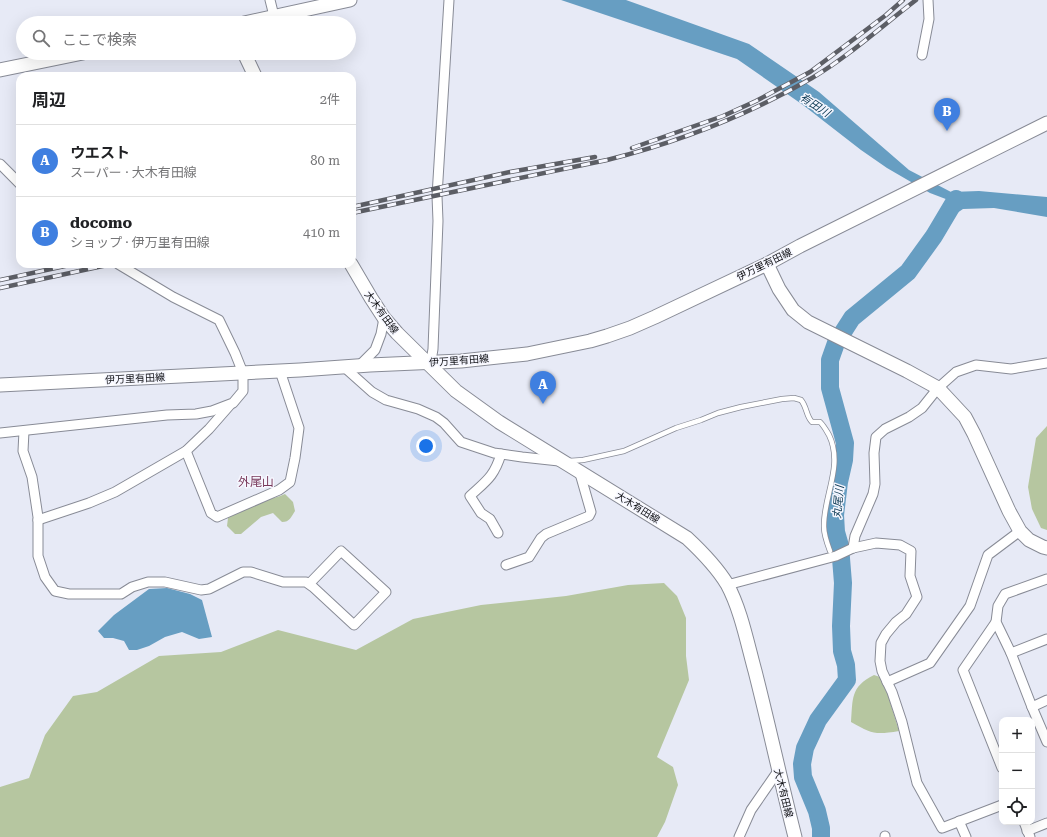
<!DOCTYPE html>
<html lang="ja">
<meta charset="utf-8">
<style>
:root{--surface:#fff;--page:#f6f6f6;--text:#202124;--muted:#757577;--line:#e0e0e0;--accent:#ea580c}
body{margin:0;font-family:"Roboto Serif","Noto Sans JP",serif;background:var(--page);color:var(--text)}
.controls{position:absolute;right:12px;bottom:12px;display:grid;overflow:hidden;border-radius:8px;box-shadow:0 4px 16px #0002}
.controls button{width:36px;height:36px;display:grid;place-items:center;padding:0;border:0;border-bottom:1px solid var(--line);background:var(--surface);color:var(--text);font:20px sans-serif}
.you{position:absolute;left:426px;top:446px;width:14px;height:14px;margin:-10px;border:3px solid #fff;border-radius:50%;background:#1a73e8;box-shadow:0 0 0 6px #1a73e833}
.badge{display:grid;place-items:center;width:26px;height:26px;border-radius:50%;background:var(--accent);color:#fff;font-size:13px;font-weight:700}
.pin{position:absolute;translate:-50% -33px;filter:drop-shadow(0 1px 2px #0008)}
.pin::after{content:'';position:absolute;top:21px;width:14px;height:12px;background:inherit;clip-path:polygon(0 0,100% 0,50% 100%)}
.list{margin:0;padding:0;list-style:none}
h2{display:flex;justify-content:space-between;align-items:center;height:52px;margin:0;padding:0 16px;font-size:17px}
h2 small{font-size:13px;font-weight:400;color:var(--muted)}
.list li{display:grid;grid-template-columns:26px 1fr auto;gap:12px;align-items:center;box-sizing:border-box;height:72px;padding:0 16px;border-top:1px solid var(--line)}
.list b{display:block;font-size:15px;white-space:nowrap}
.list p{margin:0;font-size:13px;white-space:nowrap;color:var(--muted)}
.list em{font-size:13px;font-style:normal;color:var(--muted)}
.icon{flex:none;width:22px;height:22px;fill:none;stroke:currentColor;stroke-width:2;stroke-linecap:round;stroke-linejoin:round}
.map{position:relative;flex:none;width:1047px;height:837px;overflow:hidden}
.search{position:absolute;background:var(--surface);box-shadow:0 4px 16px #0002;left:16px;top:16px;width:340px;height:44px;display:flex;align-items:center;gap:10px;box-sizing:border-box;padding:0 14px;border-radius:22px;color:var(--muted);font-size:15px}
.panel{position:absolute;background:var(--surface);box-shadow:0 4px 16px #0002;left:16px;top:72px;width:340px;height:196px;border-radius:12px}
.map>svg:first-child{display:block}
</style>
<div class="map">
<svg width="1047" height="837" viewBox="0 0 1047 837">
<rect width="100%" height="100%" fill="#e7eaf6"/>
<g fill="#b6c6a0">
<polygon points="1047,426 1047,530 1041,528 1032,509 1028,487 1036,438"/>
<path d="M285,494L293,502L295,511C291,517 290,522 282,522L273,513L261,517L241,534H235L227,526L228,518C239,511 253,503 266,500C273,498 278,497 285,494Z"/>
<polygon points="664,583 677,596 686,618 686,656 689,680 657,757 673,767 678,785 665,822 657,837 0,837 0,787 29,778 45,735 73,696 97,692 159,656 221,652 278,630 356,650 413,619 481,605 566,596 628,585"/>
<path d="M874,675L880,677L886,689L899,731C875,735 872,734 851,722C853,699 850,687 874,675Z"/>
</g>
<g fill="#679ec2">
<polygon points="561,0 626,0 749,44 819,92 909,170 951,192 979,191 1047,197 1047,217 994,208 963,209 954,215 950,206 951,201 930,193 887,168 861,150 803,105 737,59"/>
<polygon points="167,588 190,594 202,600 212,637 199,639 182,632 165,637 149,646 137,650 129,650 124,641 113,638 104,638 98,631 114,615 149,589"/>
</g>
<g fill="none" stroke-linecap="round" stroke-linejoin="round">
<polyline stroke="#679ec2" stroke-width="18" points="821,837 821,828 817,811 803,777 802,764 805,748 818,720 847,680 846,665 842,651 841,626 843,583 840,546 836,532 835,515 839,482 844,460 845,443 830,388 830,360 836,343 852,318 908,272 934,236 956,199"/>
<defs>
<path id="lane" d="M569,461L583,460L624,451L676,428L701,420L718,413L741,407L782,399L794,398L801,400C807,407 806,416 812,422H820C824,426 826,430 829,435C844,466 823,496 824,527C824,535 827,543 830,551"/>
<g id="street">
<polyline points="270,0 274,16"/>
<polyline points="922,55 929,19 928,0"/>
<polyline points="0,164 20,184"/>
<polyline points="428,362 432,355 433,349 438,221 437,196 449,0"/>
<polyline points="359,366 375,350 381,334 384,318"/>
<polyline points="344,367 372,392 386,400 418,409 436,417 444,423 461,442 494,453 522,457 559,461"/>
<polyline points="24,431 23,451 32,477 38,517 38,556 45,577 55,591 69,594 121,594 132,587 148,582 165,582 201,590 209,589 243,572 251,572 283,582 306,582 313,587 354,625 386,592 341,551 309,584"/>
<polyline points="0,433 167,415 196,414 212,411 233,403 243,391 243,373 235,353 219,320 173,297 118,264"/>
<polyline points="186,451 211,513 217,517 279,490 290,482 295,458 299,428 280,371"/>
<polyline points="38,520 89,503 115,492 186,451 209,429 230,405"/>
<path d="M498,533L490,519L481,513L470,496C486,481 494,477 501,454"/>
<polyline points="853,548 855,536 873,494 875,484 874,453 876,437 885,429 909,417 922,408 938,388 956,372 976,365 1011,369 1047,363"/>
<polyline points="506,565 529,557 541,538 546,534 589,516 591,512 579,470"/>
<polyline points="1047,579 1005,594 998,606 996,622 1011,653 1032,707 1047,742"/>
<polyline points="727,585 836,556 853,548 876,543 900,545 911,551 910,576 917,597 906,614 896,622 886,634 881,643 880,661 882,671 892,692 902,722 917,783 942,828 1002,805"/>
<polyline points="996,622 963,670 1002,768"/>
<polyline points="1011,653 1047,639"/>
<polyline points="887,682 930,663 970,606 988,555 1020,531"/>
<polyline points="1032,707 1047,700"/>
<polyline points="959,821 966,837"/>
<polyline points="1024,822 1030,837"/>
<polyline points="1027,831 1047,823"/>
<polyline points="885,836 885,837"/>
<polyline points="739,837 751,810 778,771"/>
</g>
<g id="secondary">
<polyline points="244,23 350,0"/>
<polyline points="244,53 255,76"/>
<polyline points="0,70 83,53"/>
<path d="M351,264L371,298L384,318L397,333L456,391L499,422L687,538C702,552 716,566 727,584C741,610 747,642 755,671C769,726 781,782 795,837"/>
<polyline points="767,264 779,289 793,310 808,322 907,371 938,388 965,417 974,434 1009,511 1020,531 1029,540 1043,547 1047,548"/>
<polyline points="0,385 300,370 370,365 461,361 527,354 590,341 607,336 630,328 655,317 767,264 800,246 1047,123"/>
</g>
</defs>
<use href="#lane" stroke="#888b96" stroke-width="6"/>
<use href="#street" stroke="#888b96" stroke-width="11"/>
<use href="#secondary" stroke="#888b96" stroke-width="15"/>
<use href="#lane" stroke="#fff" stroke-width="4.5"/>
<use href="#street" stroke="#fff" stroke-width="9"/>
<use href="#secondary" stroke="#fff" stroke-width="13"/>
<defs>
<g id="rail">
<polyline points="632,148 723,116 756,101 810,72 886,15 903,0"/>
<polyline points="352,207 510,172 595,157"/>
<path d="M352,213L607,160C679,142 748,115 812,78C849,56 882,26 916,0"/>
<polyline points="0,280 74,264"/>
<polyline points="0,288 112,264"/>
</g>
</defs>
<use href="#rail" stroke="#5c5e65" stroke-width="4.5"/>
<use href="#rail" stroke="#f6f7ff" stroke-width="3" stroke-dasharray="9" stroke-linecap="butt"/>
</g>
<g text-anchor="middle" stroke-width="3" stroke-linejoin="round" paint-order="stroke">
<g font-size="10" fill="#0f1014" stroke="#f6f7ff">
<text transform="translate(764 264) rotate(-26)" y="4">伊万里有田線</text>
<text transform="translate(382 312) rotate(54)" y="4">大木有田線</text>
<text transform="translate(459 360) rotate(-4)" y="4">伊万里有田線</text>
<text transform="translate(135 378) rotate(-3)" y="4">伊万里有田線</text>
<text transform="translate(638 507) rotate(32)" y="4">大木有田線</text>
<text transform="translate(784 793) rotate(76)" y="4">大木有田線</text>
</g>
<g font-size="11" font-style="italic" fill="#0e3b55" stroke="#f6f7ff">
<text transform="translate(815 105) rotate(33)" y="4">有田川</text>
<text transform="translate(838 502) rotate(-85)" y="4">丸尾川</text>
</g>
<g font-size="12" fill="#78385a" stroke="#f6f7ff">
<text x="256" y="486">外尾山</text>
</g>
</g>
</svg>
<div class="controls">
<button>+</button>
<button>−</button>
<button><svg class="icon" aria-label="locate" viewBox="0 0 24 24"><circle cx="12" cy="12" r="6"/><path d="M12 2v4M12 18v4M2 12h4M18 12h4"/></svg></button>
</div>
<div class="you"></div>
<div class="pin badge" style="left:543px;top:404px;background:#3f7fe0">A</div>
<div class="pin badge" style="left:947px;top:131px;background:#3f7fe0">B</div>
<div class="search"><svg class="icon" aria-label="search" viewBox="0 0 24 24"><circle cx="10" cy="10" r="6"/><path d="M15 15l6 6"/></svg>ここで検索</div>
<section class="panel">
<h2>周辺<small>2件</small></h2>
<ul class="list">
<li><span class="badge" style="background:#3f7fe0">A</span><div><b>ウエスト</b><p>スーパー · 大木有田線</p></div><em>80 m</em></li>
<li><span class="badge" style="background:#3f7fe0">B</span><div><b>docomo</b><p>ショップ · 伊万里有田線</p></div><em>410 m</em></li>
</ul>
</section>
</div>
